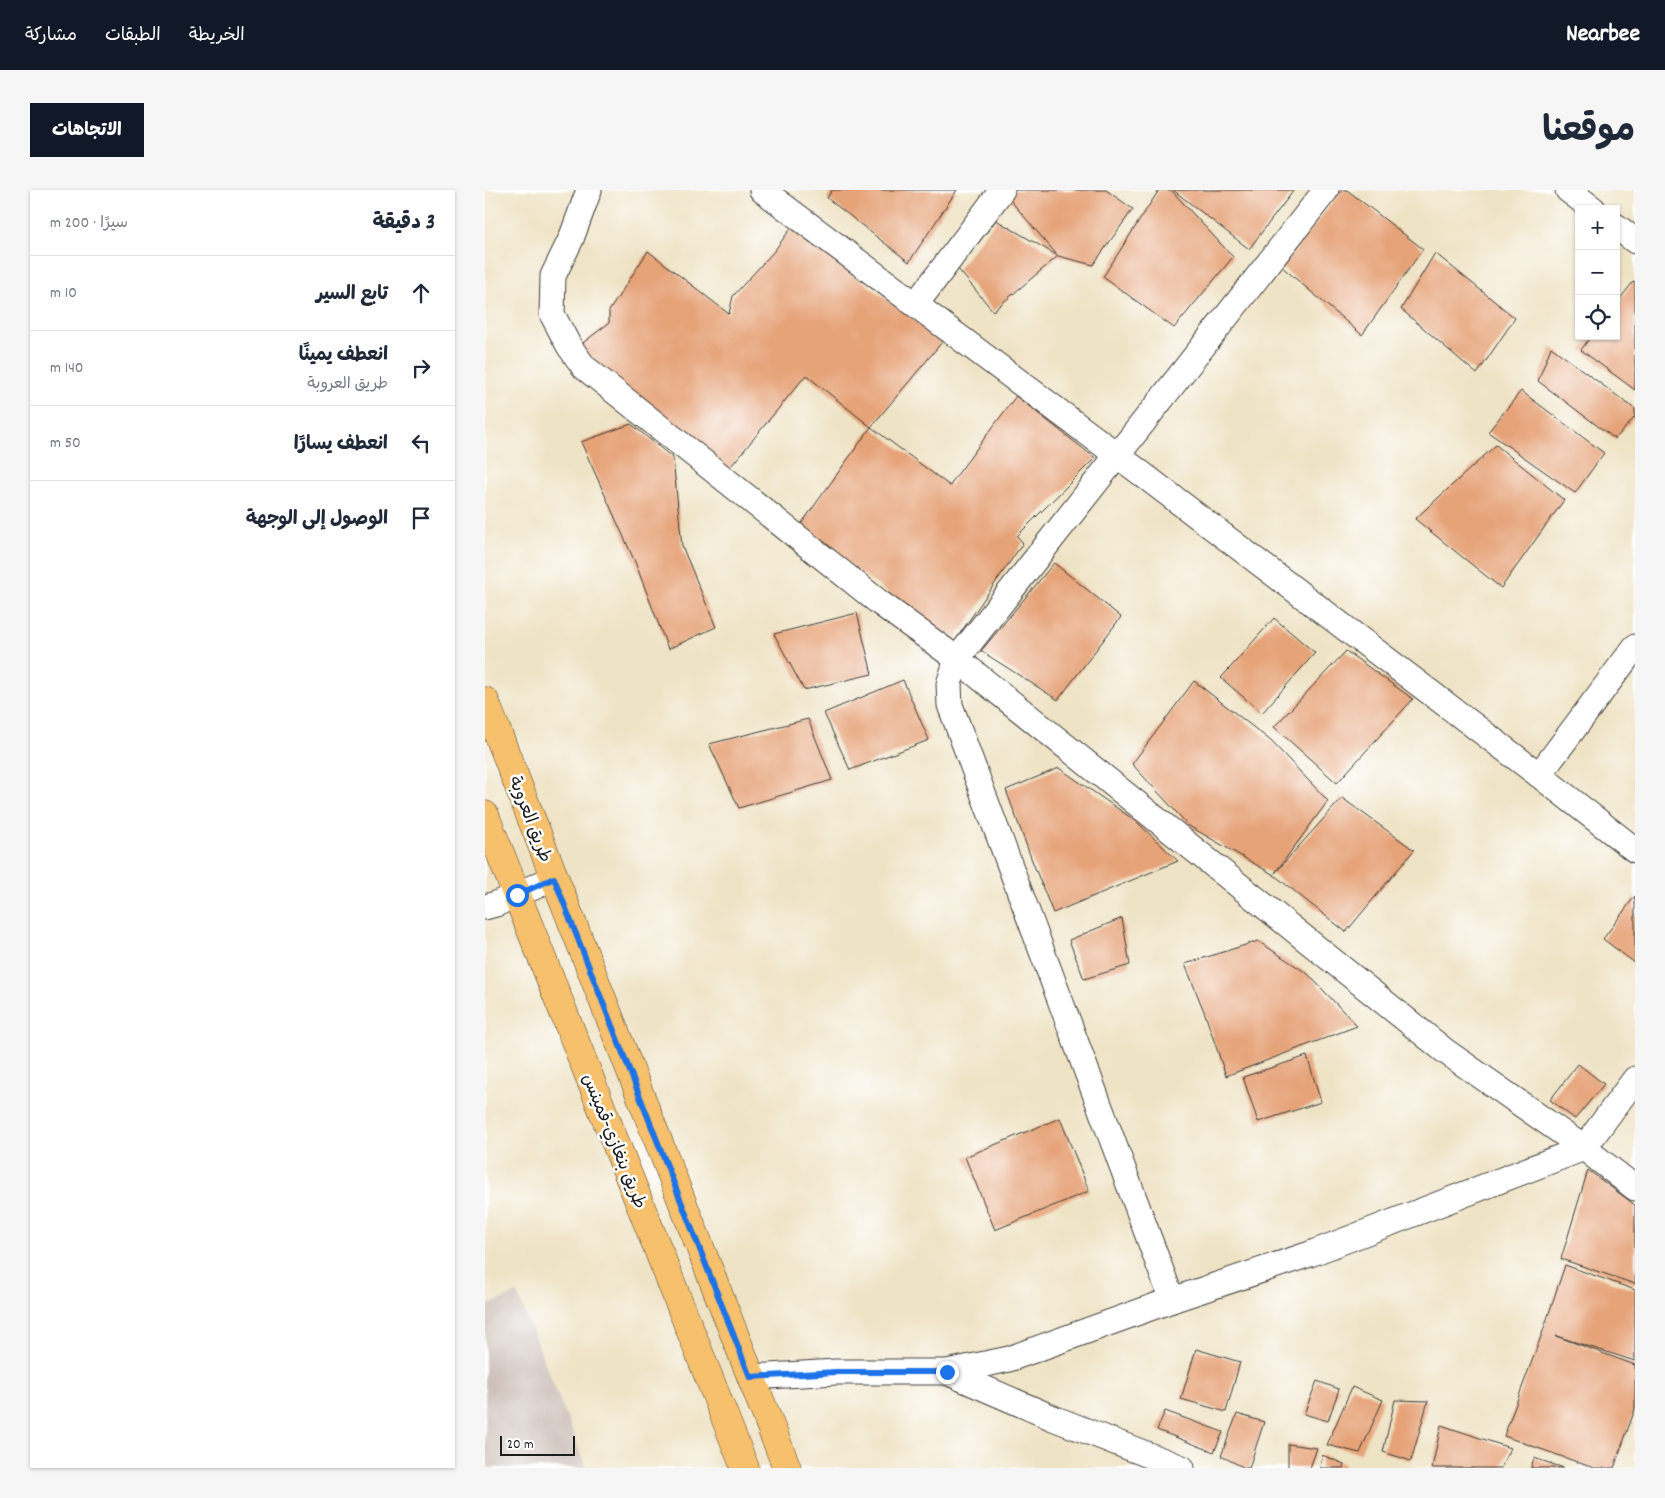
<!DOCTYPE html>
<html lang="ar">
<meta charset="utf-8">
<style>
:root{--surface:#fff;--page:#f6f6f7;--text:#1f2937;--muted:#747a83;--line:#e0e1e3;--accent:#111827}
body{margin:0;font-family:Dekko,"Playpen Sans Arabic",sans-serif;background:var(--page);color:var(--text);direction:rtl}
.controls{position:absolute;right:15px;top:15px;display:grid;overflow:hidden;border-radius:0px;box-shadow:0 1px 4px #0004}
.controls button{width:45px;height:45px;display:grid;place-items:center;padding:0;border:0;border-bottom:1px solid var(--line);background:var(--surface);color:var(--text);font:25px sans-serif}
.scale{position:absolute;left:15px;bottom:12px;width:75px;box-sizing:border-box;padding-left:5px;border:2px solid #1c1c1c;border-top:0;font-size:14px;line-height:18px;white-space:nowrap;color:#1c1c1c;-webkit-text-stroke:4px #fff;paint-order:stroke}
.stop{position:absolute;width:15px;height:15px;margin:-11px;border:4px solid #1a73e8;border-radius:50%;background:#fff}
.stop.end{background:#1a73e8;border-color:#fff;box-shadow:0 1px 5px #0008}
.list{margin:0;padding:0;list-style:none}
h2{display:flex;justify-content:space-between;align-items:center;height:65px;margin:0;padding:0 20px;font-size:21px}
h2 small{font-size:16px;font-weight:400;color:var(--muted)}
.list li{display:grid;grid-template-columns:32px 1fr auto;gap:15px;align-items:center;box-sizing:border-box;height:75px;padding:0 20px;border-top:1px solid var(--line)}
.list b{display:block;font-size:19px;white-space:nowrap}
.list p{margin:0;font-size:16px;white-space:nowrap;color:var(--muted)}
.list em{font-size:16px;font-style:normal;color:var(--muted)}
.icon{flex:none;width:28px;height:28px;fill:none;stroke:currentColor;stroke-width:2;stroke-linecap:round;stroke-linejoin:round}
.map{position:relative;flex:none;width:1150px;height:1278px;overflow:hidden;direction:ltr;border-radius:0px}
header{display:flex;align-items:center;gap:30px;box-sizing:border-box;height:70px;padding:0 25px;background:var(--accent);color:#fff}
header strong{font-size:24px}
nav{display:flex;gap:28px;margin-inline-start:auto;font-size:18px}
.intro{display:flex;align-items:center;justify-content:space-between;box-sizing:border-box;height:120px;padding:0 30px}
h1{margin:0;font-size:35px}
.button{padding:12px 22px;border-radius:0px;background:var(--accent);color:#fff;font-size:18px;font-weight:700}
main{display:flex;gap:30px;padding:0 30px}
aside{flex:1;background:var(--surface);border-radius:0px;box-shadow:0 1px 4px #0004}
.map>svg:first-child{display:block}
</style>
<header>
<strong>Nearbee</strong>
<nav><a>الخريطة</a><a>الطبقات</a><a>مشاركة</a></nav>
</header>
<div class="intro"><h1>موقعنا</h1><a class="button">الاتجاهات</a></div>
<main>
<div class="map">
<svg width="1150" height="1278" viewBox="0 0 1150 1278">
<rect width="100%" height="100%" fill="#fff"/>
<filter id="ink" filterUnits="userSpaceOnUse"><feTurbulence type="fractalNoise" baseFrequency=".02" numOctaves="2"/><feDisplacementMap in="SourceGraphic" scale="10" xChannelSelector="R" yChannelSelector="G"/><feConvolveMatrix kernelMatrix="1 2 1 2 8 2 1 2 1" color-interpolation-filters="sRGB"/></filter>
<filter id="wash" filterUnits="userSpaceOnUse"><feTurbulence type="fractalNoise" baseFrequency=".0096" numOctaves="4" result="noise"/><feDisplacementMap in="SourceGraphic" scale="20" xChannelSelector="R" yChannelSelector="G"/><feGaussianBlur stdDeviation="1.12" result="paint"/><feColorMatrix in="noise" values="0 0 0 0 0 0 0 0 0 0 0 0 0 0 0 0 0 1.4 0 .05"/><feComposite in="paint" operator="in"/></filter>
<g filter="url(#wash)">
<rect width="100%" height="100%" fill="#efe3c5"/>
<polygon fill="#cec1ba" points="32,1103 102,1278 0,1278 0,1116"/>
<g id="blocks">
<g fill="#e6a378">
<polygon points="347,0 472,0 424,72 342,8"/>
<polygon points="530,0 621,0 648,19 608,75 573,66 525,10"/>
<polygon points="674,0 686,0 748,67 689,138 618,87"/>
<polygon points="688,0 809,0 764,59"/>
<polygon points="857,0 862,0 938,59 877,145 797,77"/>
<polygon points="511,30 573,66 508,121 473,79"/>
<polygon points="306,38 458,151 386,237 321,185 242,281 96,160 99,152 124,133 124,121 163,61 244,124 248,106 290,60"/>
<polygon points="950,63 1030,128 992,184 916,119"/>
<polygon points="1148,92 1150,93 1150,200 1096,160 1106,146 1131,146 1131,114"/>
<polygon points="1066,157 1150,219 1150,227 1130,249 1053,191"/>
<polygon points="1036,201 1119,263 1090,303 1003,242"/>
<polygon points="531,206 610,268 532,346 538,353 469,452 314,337 386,237 465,296 469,289"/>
<polygon points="146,234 188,268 197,356 231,437 183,459 150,372 96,252"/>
<polygon points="1011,255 1079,310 1016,398 930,329"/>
<polygon points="569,373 636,427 573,510 496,461"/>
<polygon points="372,423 387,484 319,500 289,444"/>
<polygon points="789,428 830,463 777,523 736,488"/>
<polygon points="861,461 928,509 852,593 789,537"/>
<polygon points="418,490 444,550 365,580 339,523"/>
<polygon points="709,491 786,551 843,611 790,683 857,608 929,660 861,742 789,685 704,636 647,574"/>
<polygon points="323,529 347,590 254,618 224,554"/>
<polygon points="574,578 652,632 693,671 568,723 548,673 521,600"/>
<polygon points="1150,706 1150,773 1118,749"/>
<polygon points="637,728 645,775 599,789 584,750"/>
<polygon points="773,751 823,784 872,836 741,886 720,824 700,774"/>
<polygon points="822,866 836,912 773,932 758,887"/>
<polygon points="1093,874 1119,894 1090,929 1065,910"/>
<polygon points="575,928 604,1001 510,1040 480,967"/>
<polygon points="1103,980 1150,1015 1150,1094 1076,1069"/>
<polygon points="1080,1075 1150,1100 1150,1171 1071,1146 1150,1175 1150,1219 1129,1278 1109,1278 1019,1246 1058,1141"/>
<polygon points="711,1159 755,1172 741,1222 696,1209"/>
<polygon points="832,1191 854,1199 843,1231 819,1224"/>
<polygon points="867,1197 898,1210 875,1263 842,1255"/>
<polygon points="910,1210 943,1211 926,1271 898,1262"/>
<polygon points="680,1221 738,1242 729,1262 672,1240"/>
<polygon points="752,1224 779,1232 764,1278 760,1278 736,1266"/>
<polygon points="956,1235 1025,1258 1016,1278 947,1278"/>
<polygon points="803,1254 832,1258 825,1278 803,1278"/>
<polygon points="837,1265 859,1274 858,1278 835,1278"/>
<polygon points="1049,1268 1079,1278 1046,1278"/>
</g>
</g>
</g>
<g filter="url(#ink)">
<use href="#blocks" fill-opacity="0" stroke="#3c3a35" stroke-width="1"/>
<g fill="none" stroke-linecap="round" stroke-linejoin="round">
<defs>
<g id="minor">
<polyline points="104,0 86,49 68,86 67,124 84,156 99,177 395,413 472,469 960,861 1099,958"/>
<polyline points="277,0 632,265 1054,585 1150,660"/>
<polyline points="1083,0 1108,19"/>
<polyline points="1131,36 1150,51"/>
<polyline points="431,114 517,0"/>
<polyline points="1054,585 1150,457"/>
<polyline points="0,717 11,714 69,688"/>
<polyline points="1150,889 1099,958 1150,998"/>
<polyline points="687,1110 465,515 464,494 472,469 841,0"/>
<polyline points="462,1182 568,1228 697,1278"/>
<polyline points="265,1187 351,1182 462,1182 524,1169 687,1110 825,1064 1099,958"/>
</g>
<g id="major">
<polyline points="0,511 302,1278"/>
<polyline points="0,625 260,1278"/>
</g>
</defs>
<use href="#minor" stroke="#3c3a35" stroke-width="27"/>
<use href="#major" stroke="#3c3a35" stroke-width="29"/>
<use href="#minor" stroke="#fff" stroke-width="25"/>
<use href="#major" stroke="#f7c06c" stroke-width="28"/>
</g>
</g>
<g fill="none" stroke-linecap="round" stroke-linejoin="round" filter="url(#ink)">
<polyline stroke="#1a73e8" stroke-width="6" points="32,705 69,688 265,1187 351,1182 462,1182"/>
</g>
<g text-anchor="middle" stroke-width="5" stroke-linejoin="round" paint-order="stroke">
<g font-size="18" fill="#1c1c1c" stroke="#fff">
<text transform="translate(46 629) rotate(69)" y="6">طريق العروبة</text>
<text transform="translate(130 951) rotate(68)" y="6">طريق بنغازي-قمينس</text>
</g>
</g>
</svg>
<div class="controls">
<button>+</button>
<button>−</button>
<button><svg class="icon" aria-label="locate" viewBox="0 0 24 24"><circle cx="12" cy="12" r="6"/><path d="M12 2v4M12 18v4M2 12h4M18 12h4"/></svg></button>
</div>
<div class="scale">20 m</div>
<div class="stop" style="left:32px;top:705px"></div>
<div class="stop end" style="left:462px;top:1182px"></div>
</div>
<aside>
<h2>3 دقيقة<small>سيرًا · 200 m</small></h2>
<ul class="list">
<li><svg class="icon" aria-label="ahead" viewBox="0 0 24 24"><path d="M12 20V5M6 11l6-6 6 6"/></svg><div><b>تابع السير</b></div><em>10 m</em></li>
<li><svg class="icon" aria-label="right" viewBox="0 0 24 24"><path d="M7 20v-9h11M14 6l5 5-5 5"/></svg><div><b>انعطف يمينًا</b><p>طريق العروبة</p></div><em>140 m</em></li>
<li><svg class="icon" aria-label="left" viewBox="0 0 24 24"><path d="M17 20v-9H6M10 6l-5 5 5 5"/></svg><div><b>انعطف يسارًا</b></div><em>50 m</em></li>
<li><svg class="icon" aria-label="arrive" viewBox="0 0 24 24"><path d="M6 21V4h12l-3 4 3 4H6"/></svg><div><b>الوصول إلى الوجهة</b></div></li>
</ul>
</aside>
</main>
